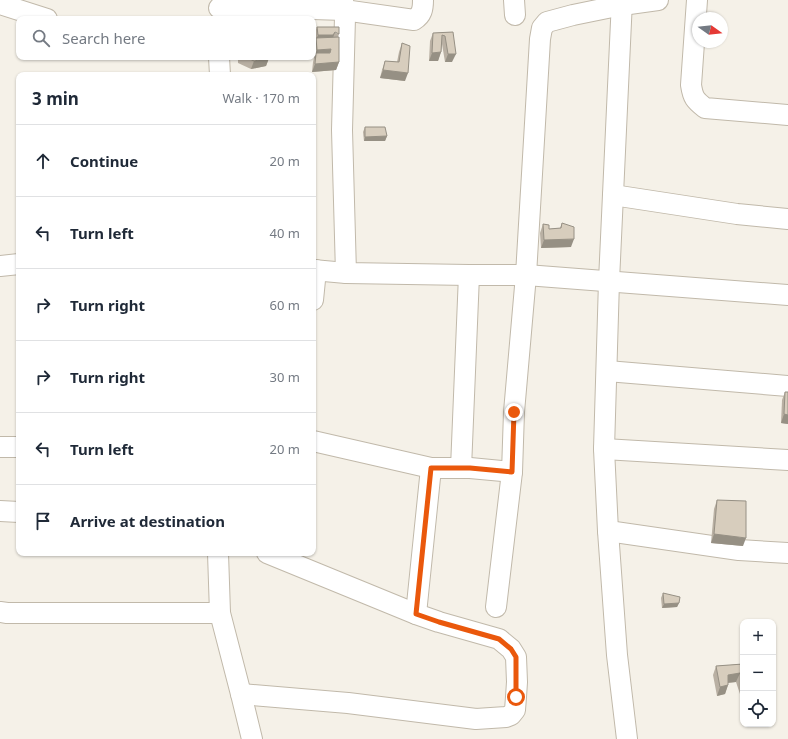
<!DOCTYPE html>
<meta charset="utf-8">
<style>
:root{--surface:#fff;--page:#f2f2f3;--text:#1f2937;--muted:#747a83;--line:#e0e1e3}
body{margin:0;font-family:"Noto Sans",sans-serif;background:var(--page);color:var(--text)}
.controls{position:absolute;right:12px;bottom:12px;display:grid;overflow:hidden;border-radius:8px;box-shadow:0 1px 3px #0004}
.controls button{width:36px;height:36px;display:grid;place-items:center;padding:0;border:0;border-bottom:1px solid var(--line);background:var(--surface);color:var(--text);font:20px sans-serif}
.compass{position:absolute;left:692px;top:12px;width:36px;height:36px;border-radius:50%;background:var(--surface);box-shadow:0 1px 3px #0004;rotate:105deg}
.stop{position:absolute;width:12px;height:12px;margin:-9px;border:3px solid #ea580c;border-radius:50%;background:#fff}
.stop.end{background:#ea580c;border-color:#fff;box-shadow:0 1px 4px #0008}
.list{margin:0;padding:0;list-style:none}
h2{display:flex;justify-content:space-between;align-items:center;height:52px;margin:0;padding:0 16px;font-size:17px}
h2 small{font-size:13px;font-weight:400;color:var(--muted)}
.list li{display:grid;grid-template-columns:26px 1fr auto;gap:12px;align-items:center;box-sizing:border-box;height:72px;padding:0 16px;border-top:1px solid var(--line)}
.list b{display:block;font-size:15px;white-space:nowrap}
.list em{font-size:13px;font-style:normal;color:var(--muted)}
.icon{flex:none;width:22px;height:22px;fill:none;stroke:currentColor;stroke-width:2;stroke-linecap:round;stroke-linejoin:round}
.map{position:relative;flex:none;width:788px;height:739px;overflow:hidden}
.search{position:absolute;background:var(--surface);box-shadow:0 1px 3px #0004;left:16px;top:16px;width:300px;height:44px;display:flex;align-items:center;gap:10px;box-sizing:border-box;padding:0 14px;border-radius:8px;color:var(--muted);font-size:15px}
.panel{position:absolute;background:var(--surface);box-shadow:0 1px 3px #0004;left:16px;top:72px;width:300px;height:484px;border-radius:8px}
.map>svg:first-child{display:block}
</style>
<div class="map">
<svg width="788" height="739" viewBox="0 0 788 739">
<rect width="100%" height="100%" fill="#f5f1e8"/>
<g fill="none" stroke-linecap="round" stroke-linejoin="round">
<defs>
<g id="minor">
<polyline points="343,0 345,17 342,130 346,273"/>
<polyline points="514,0 515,15"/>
<polyline points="622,0 609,281 604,449 608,531 617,655 627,739"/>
<path d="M697,0L691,85C693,98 695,100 705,108L788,115"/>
<polyline points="0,4 47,19"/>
<path d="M219,8H281L344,10L414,20C422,15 423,9 423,0"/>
<polyline points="219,57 220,75"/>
<polyline points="613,195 737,214 788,219"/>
<polyline points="0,266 19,264"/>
<polyline points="313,270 346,273 469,275 526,275 788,295"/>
<polyline points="313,300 316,270"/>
<polyline points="607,371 788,386"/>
<polyline points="313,441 431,468 470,468 512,472"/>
<polyline points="0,447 19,447"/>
<polyline points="604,449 788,460"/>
<polyline points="461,468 469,275"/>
<polyline points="0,511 19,512"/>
<polyline points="608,531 739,550 788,553"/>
<polyline points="218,553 220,613 241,694 252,739"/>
<polyline points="496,607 512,472 514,412 526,275 540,39 542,28 547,22 573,15 622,5 658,0"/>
<polyline points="0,612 7,613 220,613"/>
<polyline points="416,614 431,468"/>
<polyline points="241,694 348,703 476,719 506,717 511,715 515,710 516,697 517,682 516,657 511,649 499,639 439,622 416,614 267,553"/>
</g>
</defs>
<use href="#minor" stroke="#c1b9aa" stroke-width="22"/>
<use href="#minor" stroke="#fff" stroke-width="20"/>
</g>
<g fill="#b9b0a3">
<polygon points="317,27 339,34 338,37 339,62 336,70 312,72 313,62 314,58 313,58 313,46 315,42 314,35"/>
<polygon points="453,32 452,62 445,62 442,44 441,52 438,61 429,61 430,41 433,33"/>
<polygon points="402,43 405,81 380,78 382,70 385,61 397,62 399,52"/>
<polygon points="238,57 269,57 269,58 266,66 251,69 238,63"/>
<polygon points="365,127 387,136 385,141 364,141 363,132"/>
<polygon points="562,223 571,247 541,248 540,233 543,224 549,229 560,228"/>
<polygon points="785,392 788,424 781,423 782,400"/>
<polygon points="717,500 743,546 711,543 714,509"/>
<polygon points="663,593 679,603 677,607 662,608 661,598"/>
<polygon points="743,664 743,692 740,694 736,682 728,683 728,685 725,694 717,696 713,675 716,666"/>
</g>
<g fill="#969084">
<polygon points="335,32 332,41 316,40 318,35"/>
<polygon points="331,49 328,57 316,53 314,58 313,58 317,50"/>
<polygon points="441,52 438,61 429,61 432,53"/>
<polygon points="448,54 456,54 452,62 445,62"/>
<polygon points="269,58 266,66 251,69 254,61"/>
<polygon points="339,62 336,70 312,72 315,64"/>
<polygon points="383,70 408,73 405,81 380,78"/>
<polygon points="387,136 385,141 364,141 365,137"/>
<polygon points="574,239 571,247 541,248 544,240"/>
<polygon points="784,414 788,415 788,424 781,423"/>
<polygon points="714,534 746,538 743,546 711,543"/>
<polygon points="679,603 677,607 662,608 664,604"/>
<polygon points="740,673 736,682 725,683 728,675"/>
<polygon points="728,685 725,694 717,696 720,687"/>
<polygon points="743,685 743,692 740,694"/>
</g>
<g fill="#d7cdbd" stroke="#969084">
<polygon points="317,27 339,27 339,34 335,32 333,35 318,35"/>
<polygon points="453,32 456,54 448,54 445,36 442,35 441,52 432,53 433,33"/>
<polygon points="339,37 339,62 315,64 316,53 330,53 331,49 317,50 316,38"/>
<polygon points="402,43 410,46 408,73 383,70 385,61 399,62"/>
<polygon points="246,57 269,57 269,58 254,61"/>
<polygon points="365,127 385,127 387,136 365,137"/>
<polygon points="562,223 574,227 574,239 544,240 543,224 549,225 549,229 561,228"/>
<polygon points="785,392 788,392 788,415 784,414"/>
<polygon points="717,500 746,501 746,538 714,534"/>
<polygon points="663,593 680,597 679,603 664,604"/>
<polygon points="743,664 743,685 740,673 728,675 728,685 720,687 716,666"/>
</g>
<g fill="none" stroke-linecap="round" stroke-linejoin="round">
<polyline stroke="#ea580c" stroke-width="5" points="514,412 512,472 470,468 431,468 416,614 439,622 499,639 511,649 516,657 516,697"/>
</g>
</svg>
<div class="controls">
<button>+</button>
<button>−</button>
<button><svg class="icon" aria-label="locate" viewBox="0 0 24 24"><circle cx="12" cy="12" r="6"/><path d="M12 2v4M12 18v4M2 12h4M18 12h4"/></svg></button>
</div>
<svg class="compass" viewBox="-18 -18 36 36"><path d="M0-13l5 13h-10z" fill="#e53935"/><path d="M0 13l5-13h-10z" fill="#747a83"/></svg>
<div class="stop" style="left:516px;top:697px"></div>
<div class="stop end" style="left:514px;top:412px"></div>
<div class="search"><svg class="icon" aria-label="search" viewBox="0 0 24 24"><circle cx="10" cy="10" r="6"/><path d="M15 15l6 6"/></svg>Search here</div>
<section class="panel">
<h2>3 min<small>Walk · 170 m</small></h2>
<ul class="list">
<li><svg class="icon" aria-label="ahead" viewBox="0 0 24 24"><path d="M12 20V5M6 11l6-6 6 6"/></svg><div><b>Continue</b></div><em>20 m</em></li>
<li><svg class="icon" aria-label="left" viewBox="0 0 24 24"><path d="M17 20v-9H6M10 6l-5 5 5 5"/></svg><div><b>Turn left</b></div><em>40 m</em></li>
<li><svg class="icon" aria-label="right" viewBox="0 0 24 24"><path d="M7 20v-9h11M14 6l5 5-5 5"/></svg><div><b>Turn right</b></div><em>60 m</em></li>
<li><svg class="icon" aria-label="right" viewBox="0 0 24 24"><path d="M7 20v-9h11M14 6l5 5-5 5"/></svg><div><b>Turn right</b></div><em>30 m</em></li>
<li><svg class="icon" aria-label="left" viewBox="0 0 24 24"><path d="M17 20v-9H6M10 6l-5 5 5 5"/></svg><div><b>Turn left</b></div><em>20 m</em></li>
<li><svg class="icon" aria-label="arrive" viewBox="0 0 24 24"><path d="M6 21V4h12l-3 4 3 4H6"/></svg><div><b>Arrive at destination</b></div></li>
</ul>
</section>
</div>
